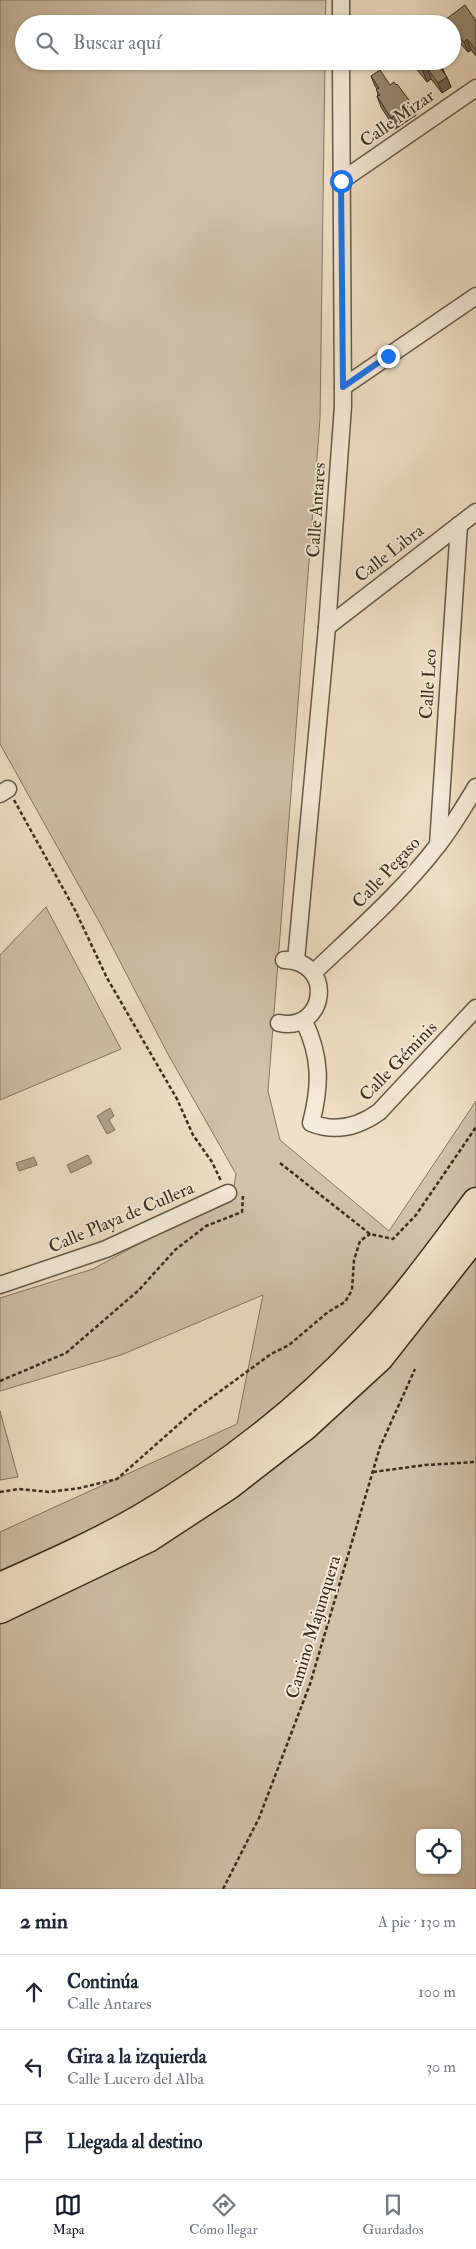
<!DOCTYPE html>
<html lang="es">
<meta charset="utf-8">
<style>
:root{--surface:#fff;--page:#f6f6f7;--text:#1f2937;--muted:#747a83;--line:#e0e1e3;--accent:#111827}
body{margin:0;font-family:"IM FELL Double Pica",serif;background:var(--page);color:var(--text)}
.controls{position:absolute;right:15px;bottom:15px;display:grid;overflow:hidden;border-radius:8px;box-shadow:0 1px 4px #0004}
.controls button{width:45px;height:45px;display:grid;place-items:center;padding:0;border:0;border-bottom:1px solid var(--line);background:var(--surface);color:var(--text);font:25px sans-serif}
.stop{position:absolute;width:15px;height:15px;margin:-11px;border:4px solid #1a73e8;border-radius:50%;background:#fff}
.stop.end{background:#1a73e8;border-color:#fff;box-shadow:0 1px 5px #0008}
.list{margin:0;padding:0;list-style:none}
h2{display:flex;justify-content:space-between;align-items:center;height:65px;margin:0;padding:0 20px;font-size:21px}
h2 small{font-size:16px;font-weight:400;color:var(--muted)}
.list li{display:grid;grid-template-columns:32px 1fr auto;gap:15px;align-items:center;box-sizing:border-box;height:75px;padding:0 20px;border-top:1px solid var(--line)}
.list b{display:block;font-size:19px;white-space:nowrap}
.list p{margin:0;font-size:16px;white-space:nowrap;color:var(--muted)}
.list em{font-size:16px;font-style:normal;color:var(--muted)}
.icon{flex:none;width:28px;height:28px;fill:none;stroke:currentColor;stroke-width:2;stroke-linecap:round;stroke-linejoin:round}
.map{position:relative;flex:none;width:476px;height:1889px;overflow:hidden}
.search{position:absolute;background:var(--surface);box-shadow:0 1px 4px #0004;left:15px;right:15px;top:15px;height:55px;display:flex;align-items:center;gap:12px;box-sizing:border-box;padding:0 18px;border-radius:28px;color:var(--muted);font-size:19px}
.sheet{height:290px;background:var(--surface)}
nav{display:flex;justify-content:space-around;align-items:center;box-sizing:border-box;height:70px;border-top:1px solid var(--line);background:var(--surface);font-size:14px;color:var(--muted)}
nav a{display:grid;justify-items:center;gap:2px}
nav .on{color:var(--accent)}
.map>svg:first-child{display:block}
</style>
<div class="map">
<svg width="476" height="1889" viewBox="0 0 476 1889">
<rect width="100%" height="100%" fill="#f0e0c5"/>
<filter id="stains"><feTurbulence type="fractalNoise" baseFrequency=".004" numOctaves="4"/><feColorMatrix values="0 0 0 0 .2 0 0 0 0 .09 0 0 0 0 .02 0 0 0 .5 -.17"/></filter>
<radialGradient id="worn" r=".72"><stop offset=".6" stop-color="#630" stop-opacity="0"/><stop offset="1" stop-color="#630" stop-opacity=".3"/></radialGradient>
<g fill="#d1c1a8" stroke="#847662" fill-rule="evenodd">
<path d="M0,0H326L325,24H24V61H325L320,419L268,1091L280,1140L389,1231L476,1101V1889H0V1532L237,1424L263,1295L121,1355L0,1391V1298L93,1269L233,1192L236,1174L169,1056L101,925L0,744ZM420,1833H457V1870H420Z"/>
<polygon points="46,907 121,1049 0,1100 0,955"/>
<polygon points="0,1411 18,1477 0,1480"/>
</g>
<g fill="#b1a38c" stroke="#81735f">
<polygon points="110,1108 114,1116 109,1120 115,1130 107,1134 97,1116"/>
<polygon points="88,1155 92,1163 71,1173 67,1165"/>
<polygon points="34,1157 37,1165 19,1171 16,1163"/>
</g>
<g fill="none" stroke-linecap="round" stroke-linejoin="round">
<defs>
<g id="minor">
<polyline points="341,0 341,24"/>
<polyline points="341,181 476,88"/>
<polyline points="343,387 476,296"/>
<polyline points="327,627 476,512"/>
<polyline points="0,794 8,789"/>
<polyline points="438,845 459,525"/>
<polyline points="296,960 327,627 343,406 341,61"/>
<path d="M313,973C356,932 402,892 438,845C452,827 464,807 476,787"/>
<path d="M304,1021C321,1057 321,1085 311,1123C336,1133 358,1127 379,1112L476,1008"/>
<path d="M279,1023C326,1033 336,961 284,960"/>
<polyline points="0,1285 106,1249 228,1193"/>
</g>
<g id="trunk">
<path d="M0,1586C47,1565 95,1544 140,1518C222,1470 300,1410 365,1340C406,1297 441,1248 476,1201"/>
<polyline points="0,1610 148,1539 229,1486 305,1427 380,1358 476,1236"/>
</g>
</defs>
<use href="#minor" stroke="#665946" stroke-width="19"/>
<use href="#trunk" stroke="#382c1c" stroke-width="29"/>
<g stroke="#382c1c" stroke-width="2.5" stroke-dasharray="4 2.5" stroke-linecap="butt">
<polyline points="14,800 75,910 107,978 177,1099 193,1135 212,1162 221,1181"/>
<polyline points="280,1163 370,1234 393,1239 416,1215 476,1127"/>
<polyline points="0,1381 66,1353 139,1290 175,1250 206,1226 242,1212 243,1196"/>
<polyline points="373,1472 425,1465 476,1462"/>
<polyline points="0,1492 19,1489 49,1492 80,1488 117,1479 196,1409 271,1354 289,1345 328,1312 345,1302 352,1290 354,1260 360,1241 370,1234"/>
<polyline points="223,1889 259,1818 310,1684 380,1447 415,1369"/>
</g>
<use href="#minor" stroke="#f5ebd9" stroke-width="16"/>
<use href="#trunk" stroke="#f0e0c5" stroke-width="26"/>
</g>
<g fill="#837764" stroke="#382c1c">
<polygon points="445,20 476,21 476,56 471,50 468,52 452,34 452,24 447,24"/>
<polygon points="410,61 441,61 443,67 442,67 451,87 442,93 431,79 427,82"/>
<polygon points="371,76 390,85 416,115 395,129 381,107 377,96 378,95 377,89 375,86"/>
</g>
<g fill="#6a6151" stroke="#382c1c">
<polygon points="467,39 471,50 468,52 464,42"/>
<polygon points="438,61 441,61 443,67 442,67 444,73 438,65"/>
<polygon points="427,68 431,79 427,82 423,71"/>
<polygon points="447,77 451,87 442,93 438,83"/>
<polygon points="412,104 416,115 395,129 391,118"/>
</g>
<g fill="#988a74" stroke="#382c1c">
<polygon points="465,5 476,21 476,50 467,39 464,42 452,28 452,24 448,24 445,20"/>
<polygon points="415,61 439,61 441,63 438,65 447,77 438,83 427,68 423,71"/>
<polygon points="380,70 390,85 394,82 396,85 397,84 412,104 391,118 377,96 380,95 376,90 379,88 371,76"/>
</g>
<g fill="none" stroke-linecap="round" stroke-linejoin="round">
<polyline stroke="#1a73e8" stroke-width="6" points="341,181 343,387 388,356"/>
</g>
<g text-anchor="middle" stroke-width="4" stroke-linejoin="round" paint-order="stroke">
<g font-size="18" fill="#382c1c" stroke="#f5ebd9">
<text transform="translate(397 118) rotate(-35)" y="6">Calle Mizar</text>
<text transform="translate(316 510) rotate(-86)" y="6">Calle Antares</text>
<text transform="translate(389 553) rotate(-38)" y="6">Calle Libra</text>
<text transform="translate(428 684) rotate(-86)" y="6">Calle Leo</text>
<text transform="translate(386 872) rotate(-47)" y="6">Calle Pegaso</text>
<text transform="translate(398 1061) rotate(-46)" y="6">Calle Géminis</text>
<text transform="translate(121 1217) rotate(-23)" y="6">Calle Playa de Cullera</text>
<text transform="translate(313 1627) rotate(-73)" y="6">Camino Majunquera</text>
</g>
</g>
<rect width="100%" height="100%" filter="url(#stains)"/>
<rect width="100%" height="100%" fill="url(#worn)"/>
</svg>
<div class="controls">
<button><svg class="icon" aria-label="locate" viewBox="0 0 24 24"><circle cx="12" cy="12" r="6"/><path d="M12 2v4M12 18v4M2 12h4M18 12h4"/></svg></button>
</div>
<div class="stop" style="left:341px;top:181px"></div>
<div class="stop end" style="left:388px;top:356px"></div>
<div class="search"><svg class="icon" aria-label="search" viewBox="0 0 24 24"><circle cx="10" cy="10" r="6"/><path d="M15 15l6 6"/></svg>Buscar aquí</div>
</div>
<section class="sheet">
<h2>2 min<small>A pie · 130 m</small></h2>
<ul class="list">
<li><svg class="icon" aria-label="ahead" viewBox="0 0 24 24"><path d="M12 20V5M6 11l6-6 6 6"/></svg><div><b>Continúa</b><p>Calle Antares</p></div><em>100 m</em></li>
<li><svg class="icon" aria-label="left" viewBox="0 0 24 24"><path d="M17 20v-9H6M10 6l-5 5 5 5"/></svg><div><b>Gira a la izquierda</b><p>Calle Lucero del Alba</p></div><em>30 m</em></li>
<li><svg class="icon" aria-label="arrive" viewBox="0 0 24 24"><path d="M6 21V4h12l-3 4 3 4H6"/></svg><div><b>Llegada al destino</b></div></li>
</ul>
</section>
<nav>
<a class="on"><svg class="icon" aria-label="map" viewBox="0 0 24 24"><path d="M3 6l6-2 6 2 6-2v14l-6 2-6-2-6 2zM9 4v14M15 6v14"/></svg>Mapa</a>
<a><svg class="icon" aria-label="directions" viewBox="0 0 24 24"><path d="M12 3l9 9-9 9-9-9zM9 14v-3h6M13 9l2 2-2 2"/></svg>Cómo llegar</a>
<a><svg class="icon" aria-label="saved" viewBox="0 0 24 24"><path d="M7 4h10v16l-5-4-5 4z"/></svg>Guardados</a>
</nav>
